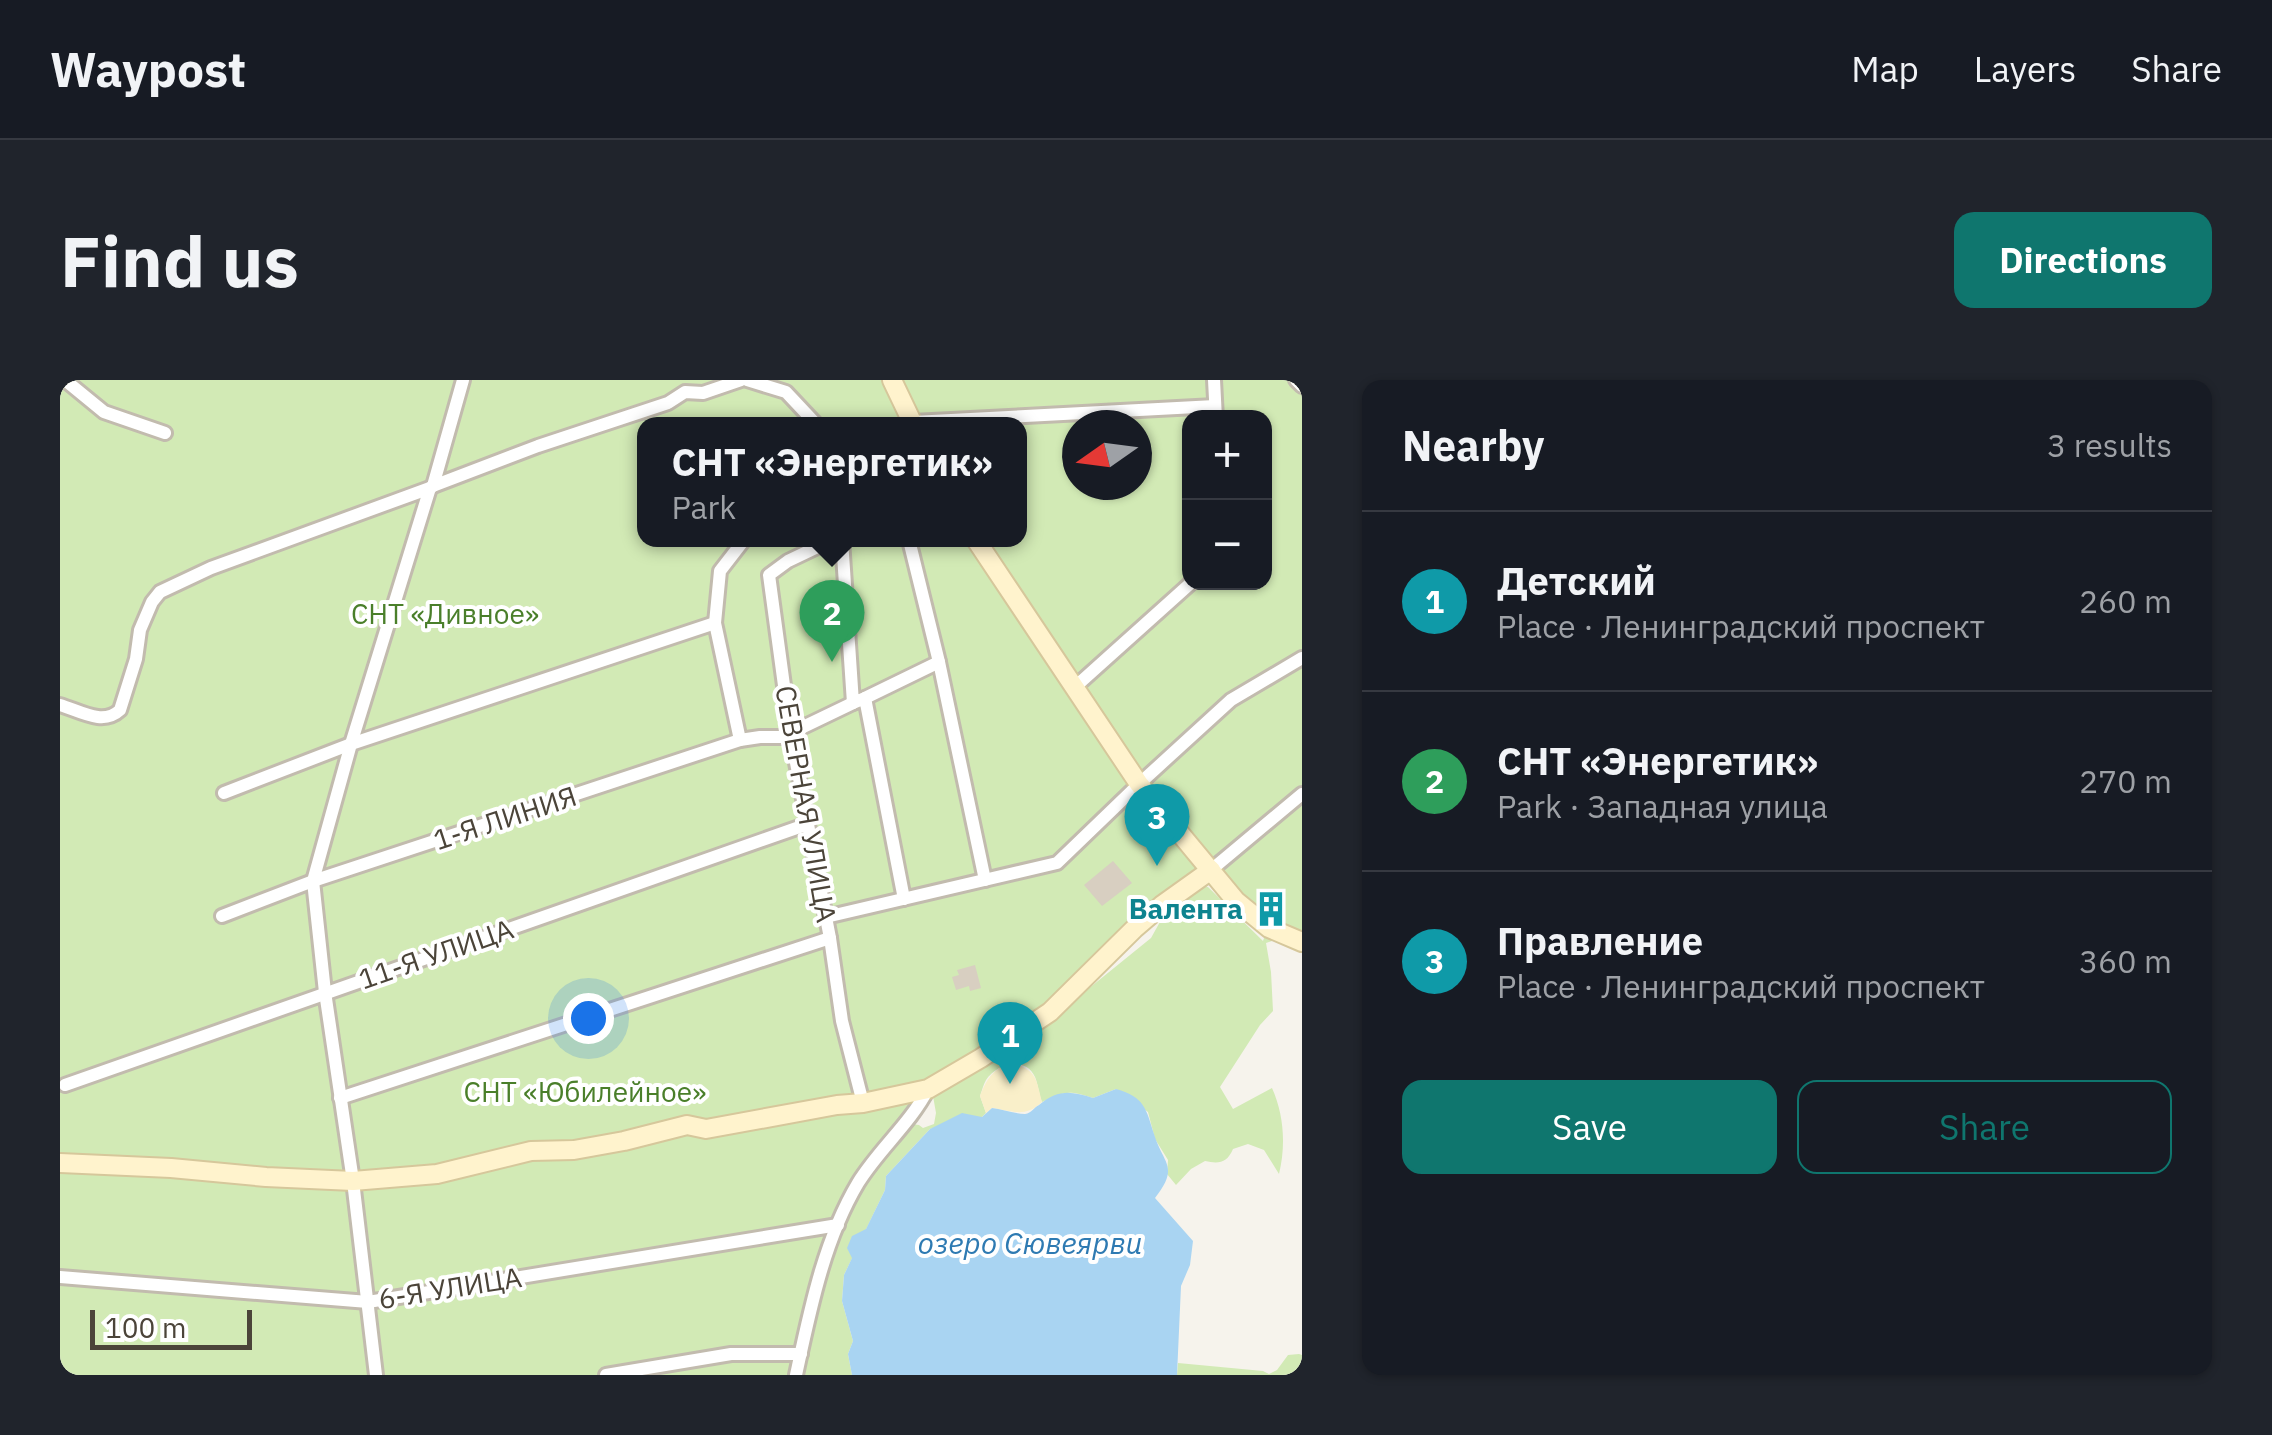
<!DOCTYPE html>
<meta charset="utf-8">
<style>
:root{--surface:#171b24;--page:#20242c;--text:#f1f3f6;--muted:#9ea1a6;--line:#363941;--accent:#0f766e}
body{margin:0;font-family:"IBM Plex Sans",sans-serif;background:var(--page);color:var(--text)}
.controls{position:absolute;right:30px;top:30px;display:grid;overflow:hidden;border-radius:20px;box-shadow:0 2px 8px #0004}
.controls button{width:90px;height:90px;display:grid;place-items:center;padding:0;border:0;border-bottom:2px solid var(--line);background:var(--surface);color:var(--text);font:50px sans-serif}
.compass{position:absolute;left:1002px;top:30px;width:90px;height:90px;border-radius:50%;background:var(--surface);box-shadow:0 2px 8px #0004;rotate:256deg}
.scale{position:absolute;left:30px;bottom:25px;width:162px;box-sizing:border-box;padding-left:10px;border:5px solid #4b4439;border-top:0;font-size:28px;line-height:35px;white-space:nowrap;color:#4b4439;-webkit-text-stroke:8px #fff;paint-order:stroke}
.you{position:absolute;left:528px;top:638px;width:35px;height:35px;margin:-25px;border:8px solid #fff;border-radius:50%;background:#1a73e8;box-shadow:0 0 0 15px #1a73e833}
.badge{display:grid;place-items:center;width:65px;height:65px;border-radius:50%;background:var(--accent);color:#fff;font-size:32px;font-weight:700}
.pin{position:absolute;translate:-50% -82px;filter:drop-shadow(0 2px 5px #0008)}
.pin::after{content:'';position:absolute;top:52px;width:35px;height:30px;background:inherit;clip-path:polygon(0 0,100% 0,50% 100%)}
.popup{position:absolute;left:577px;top:37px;width:390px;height:130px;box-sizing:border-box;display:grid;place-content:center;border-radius:20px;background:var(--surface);filter:drop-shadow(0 2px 8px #0005);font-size:32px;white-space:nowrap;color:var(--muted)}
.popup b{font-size:38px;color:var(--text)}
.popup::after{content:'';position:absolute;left:50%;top:100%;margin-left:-20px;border:20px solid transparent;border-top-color:var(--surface)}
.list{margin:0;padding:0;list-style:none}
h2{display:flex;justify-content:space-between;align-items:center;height:130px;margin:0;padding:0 40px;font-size:42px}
h2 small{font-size:32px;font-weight:400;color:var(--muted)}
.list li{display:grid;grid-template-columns:65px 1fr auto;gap:30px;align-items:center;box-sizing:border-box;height:180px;padding:0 40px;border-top:2px solid var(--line)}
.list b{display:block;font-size:38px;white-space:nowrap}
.list p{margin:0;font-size:32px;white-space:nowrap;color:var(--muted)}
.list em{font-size:32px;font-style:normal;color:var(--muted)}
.actions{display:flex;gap:20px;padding:30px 40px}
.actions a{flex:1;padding:22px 0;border:2px solid var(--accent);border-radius:20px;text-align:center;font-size:35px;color:var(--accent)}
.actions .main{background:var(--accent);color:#fff}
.map{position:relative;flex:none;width:1242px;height:995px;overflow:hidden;border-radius:20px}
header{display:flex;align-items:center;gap:60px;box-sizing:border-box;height:140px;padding:0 50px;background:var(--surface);border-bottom:2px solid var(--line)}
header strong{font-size:48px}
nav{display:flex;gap:55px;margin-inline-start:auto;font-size:35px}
.intro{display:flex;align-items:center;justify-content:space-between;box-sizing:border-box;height:240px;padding:0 60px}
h1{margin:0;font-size:70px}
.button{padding:25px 45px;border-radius:20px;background:var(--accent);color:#fff;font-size:35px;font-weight:700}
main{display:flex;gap:60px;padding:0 60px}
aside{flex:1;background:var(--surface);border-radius:20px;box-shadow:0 2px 8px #0004}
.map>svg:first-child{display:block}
</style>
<header>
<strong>Waypost</strong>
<nav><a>Map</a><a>Layers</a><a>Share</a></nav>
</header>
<div class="intro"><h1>Find us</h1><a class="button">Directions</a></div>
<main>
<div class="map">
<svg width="1242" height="995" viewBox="0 0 1242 995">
<rect width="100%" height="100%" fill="#f6f3ec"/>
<g fill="#d2eab5" fill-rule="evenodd">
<path d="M0,0H1242V562L1209,548L1151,491L921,678L868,709L852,744L859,745L863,748L874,744L876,733L873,716L994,635L1033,605L1091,558L1106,531L1137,506L1148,507L1203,561L1204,558L1211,556L1212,561L1206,563L1211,592L1213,631L1200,645L1160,707L1173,729L1212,708C1224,735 1226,765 1219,794L1204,770L1188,764L1173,769C1167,783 1159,784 1145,781L1131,789L1116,805L1107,794L1108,780L1095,759L1088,732L1056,709L1033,718C1007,710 1007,711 982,722C979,715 978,704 975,697C965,675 936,684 926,700C923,705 922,711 920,716L926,733L922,737L870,749L826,796L825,810L784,895L782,921L793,961L788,974L792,995H0ZM1130,38H1204V202H1130ZM584,44H960V160H584ZM1017,45H1077V105H1017Z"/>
<polygon points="1239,974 1242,975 1242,995 1117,995 1118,983 1203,991 1209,994 1217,990 1228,975"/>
</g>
<path fill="#f9efc9" d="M952,683C977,690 976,699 982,722C965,738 953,731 932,728L926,733L920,716C926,700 934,687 952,683Z"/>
<path fill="#a9d4f2" d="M1056,709C1085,717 1086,729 1094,754C1103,784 1120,786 1095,818L1133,861L1130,885L1121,906L1117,995H792L788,974L793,961L782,921L784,895L792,878L787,868L792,856L806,849L825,810L826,796L870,749L902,733L922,737L932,728C942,729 955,734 965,734C972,733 973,728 979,725C998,709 1011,711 1033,718Z"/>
<g fill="#d8cfc1">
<polygon points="1053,481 1072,503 1042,526 1024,505"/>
<polygon points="915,585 921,608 910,611 909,606 896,610 892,597 899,595 897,590"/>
</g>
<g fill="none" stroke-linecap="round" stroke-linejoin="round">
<defs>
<g id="street">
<polyline points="5,0 44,32 105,53"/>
<polyline points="687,0 726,12 756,44"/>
<polyline points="1154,0 1156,38"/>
<polyline points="1236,0 1242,6"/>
<polyline points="853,42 1155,26"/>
<polyline points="373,106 478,66 608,23 625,12 643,13 681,0"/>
<polyline points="772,160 728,181 709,195 731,357 770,558 782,641 803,723"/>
<polyline points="782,160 793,323 805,318 844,519"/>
<polyline points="849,160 879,282 925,500"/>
<polyline points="1015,307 1132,202"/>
<polyline points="805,318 879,282"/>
<path d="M0,325C20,331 43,346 60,330L76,279L80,250L92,222L100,212L151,188L370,108"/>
<polyline points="680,360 655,243 660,191 684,160"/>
<polyline points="164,413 291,364 655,243"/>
<polyline points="1151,490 1242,414"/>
<polyline points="162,536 253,501 680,360 700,357 731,357 741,348 793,323"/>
<polyline points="766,537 997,483 1079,404 1171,320 1242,278"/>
<polyline points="5,705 748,444"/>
<polyline points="280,718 770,558"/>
<polyline points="0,897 308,922 778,845"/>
<polyline points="316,995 293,801 265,612 253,501 291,364 370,108 373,106 403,0"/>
<polyline points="546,995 671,974 741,974"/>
<path d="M736,995C750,930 764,860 798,803C819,769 850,744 868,709"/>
</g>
<g id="secondary">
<polyline points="832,0 853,44"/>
<polyline points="916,160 1079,404 1176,521 1209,548 1242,562"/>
<polyline points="0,783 111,788 206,797 293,801 377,794 471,771 514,770 564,761 627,745 646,749 777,725 803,723 868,709 921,678 990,632 1074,549 1102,525 1151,490"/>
</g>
</defs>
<use href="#street" stroke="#c2bbae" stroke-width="18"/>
<use href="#secondary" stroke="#d6c79b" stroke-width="22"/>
<use href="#street" stroke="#fff" stroke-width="12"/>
<use href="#secondary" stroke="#fff3cd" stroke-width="18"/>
</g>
<defs>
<symbol id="building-bare" viewBox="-9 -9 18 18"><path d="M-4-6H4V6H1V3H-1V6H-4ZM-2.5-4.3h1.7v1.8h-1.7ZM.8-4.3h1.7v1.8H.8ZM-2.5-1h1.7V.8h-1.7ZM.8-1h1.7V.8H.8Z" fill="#0f9aa8" stroke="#fff" stroke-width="2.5" paint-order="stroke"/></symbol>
</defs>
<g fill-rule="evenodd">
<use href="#building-bare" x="1186" y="504" width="50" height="50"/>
</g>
<g text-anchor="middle" stroke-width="8" stroke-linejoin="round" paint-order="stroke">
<g font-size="28" fill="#4a7f2a" stroke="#fff">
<text x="385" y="244">СНТ «Дивное»</text>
<text x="525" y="722">СНТ «Юбилейное»</text>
</g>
<g font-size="28" fill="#4b4439" stroke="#fff">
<text transform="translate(746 424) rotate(80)" y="10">СЕВЕРНАЯ УЛИЦА</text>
<text transform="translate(445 438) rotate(-18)" y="10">1-Я ЛИНИЯ</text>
<text transform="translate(376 574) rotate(-19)" y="10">11-Я УЛИЦА</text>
<text transform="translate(390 908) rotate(-9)" y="10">6-Я УЛИЦА</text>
</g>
<g font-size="28" font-weight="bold" fill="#0d838f" stroke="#fff" text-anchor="end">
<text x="1183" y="539">Валента</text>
</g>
<g font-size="30" font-style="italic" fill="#2e7ab2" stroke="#fff">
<text x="970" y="874">озеро Сювеярви</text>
</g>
</g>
</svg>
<div class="controls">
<button>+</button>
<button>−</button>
</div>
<svg class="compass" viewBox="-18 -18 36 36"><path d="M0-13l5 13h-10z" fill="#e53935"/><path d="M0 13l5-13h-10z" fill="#9ea1a6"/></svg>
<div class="scale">100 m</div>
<div class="you"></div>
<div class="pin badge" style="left:950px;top:704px;background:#0f9aa8">1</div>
<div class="pin badge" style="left:772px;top:282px;background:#2e9e5b">2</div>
<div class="popup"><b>СНТ «Энергетик»</b>Park</div>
<div class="pin badge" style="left:1097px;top:486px;background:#0f9aa8">3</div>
</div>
<aside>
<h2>Nearby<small>3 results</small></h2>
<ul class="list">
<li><span class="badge" style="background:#0f9aa8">1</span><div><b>Детский</b><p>Place · Ленинградский проспект</p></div><em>260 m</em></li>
<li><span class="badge" style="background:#2e9e5b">2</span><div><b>СНТ «Энергетик»</b><p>Park · Западная улица</p></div><em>270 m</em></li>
<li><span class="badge" style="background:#0f9aa8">3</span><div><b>Правление</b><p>Place · Ленинградский проспект</p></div><em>360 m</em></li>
</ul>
<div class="actions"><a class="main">Save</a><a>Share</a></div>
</aside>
</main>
